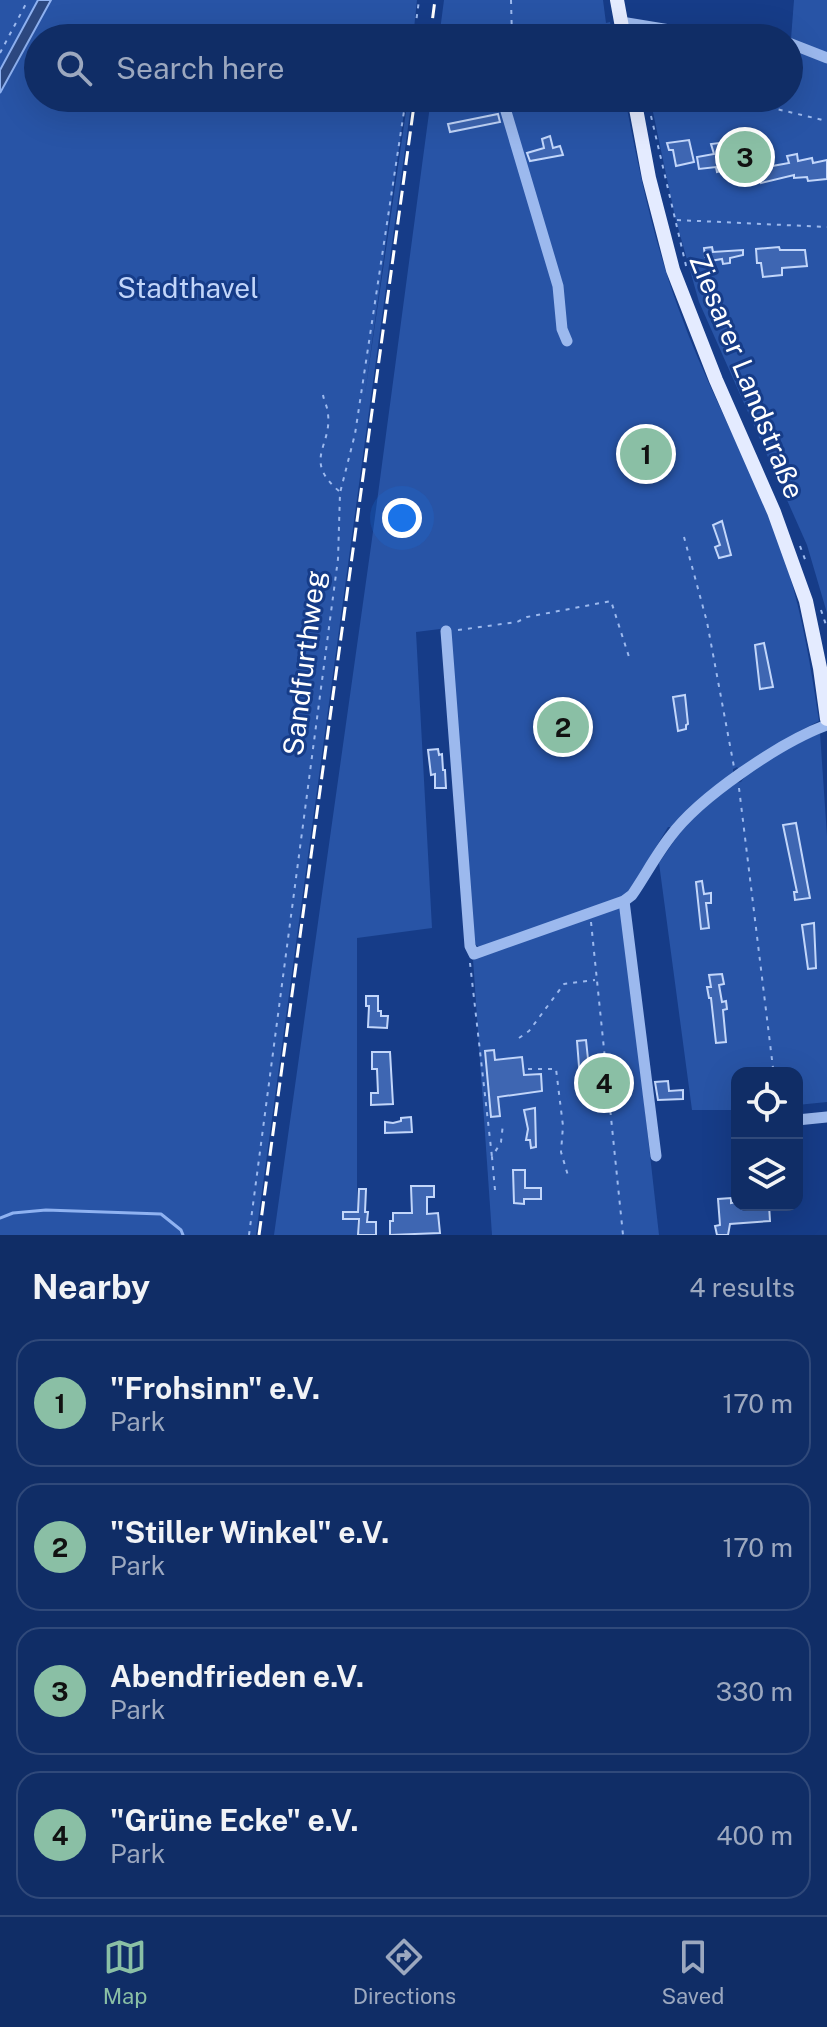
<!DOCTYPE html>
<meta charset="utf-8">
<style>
:root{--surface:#102d66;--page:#1e396f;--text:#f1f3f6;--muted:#9ca8bf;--line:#30497a;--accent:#8abfa5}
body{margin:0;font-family:"Public Sans",sans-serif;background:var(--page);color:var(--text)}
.controls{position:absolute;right:24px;bottom:24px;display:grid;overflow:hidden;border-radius:16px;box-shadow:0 8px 32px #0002}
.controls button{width:72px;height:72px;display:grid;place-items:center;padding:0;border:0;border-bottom:2px solid var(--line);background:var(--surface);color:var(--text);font:40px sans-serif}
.you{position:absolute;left:402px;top:518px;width:28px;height:28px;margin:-20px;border:6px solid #fff;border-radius:50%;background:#1a73e8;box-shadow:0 0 0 12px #1a73e833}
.badge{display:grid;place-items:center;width:52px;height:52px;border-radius:50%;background:var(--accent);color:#111;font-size:26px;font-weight:700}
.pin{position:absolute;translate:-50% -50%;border:4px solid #fff;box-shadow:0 2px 8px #0006}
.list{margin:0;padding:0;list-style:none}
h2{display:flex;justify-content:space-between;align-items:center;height:104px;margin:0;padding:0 32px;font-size:34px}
h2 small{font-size:26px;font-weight:400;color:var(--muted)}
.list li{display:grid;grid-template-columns:52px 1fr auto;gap:24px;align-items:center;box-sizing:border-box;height:128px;margin:0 16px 16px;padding:0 16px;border:2px solid var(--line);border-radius:24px}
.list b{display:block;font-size:30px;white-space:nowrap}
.list p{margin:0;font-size:26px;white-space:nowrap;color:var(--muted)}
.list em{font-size:26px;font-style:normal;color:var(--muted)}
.icon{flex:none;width:44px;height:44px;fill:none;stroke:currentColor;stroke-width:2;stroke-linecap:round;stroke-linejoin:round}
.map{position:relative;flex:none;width:827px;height:1235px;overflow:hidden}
.search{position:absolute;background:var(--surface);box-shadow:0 8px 32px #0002;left:24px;right:24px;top:24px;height:88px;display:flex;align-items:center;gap:20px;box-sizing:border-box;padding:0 28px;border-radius:44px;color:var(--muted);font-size:30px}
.sheet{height:680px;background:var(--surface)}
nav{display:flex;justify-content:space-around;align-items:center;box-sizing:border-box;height:112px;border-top:2px solid var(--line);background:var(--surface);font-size:22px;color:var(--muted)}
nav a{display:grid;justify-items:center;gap:4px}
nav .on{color:var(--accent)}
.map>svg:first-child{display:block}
</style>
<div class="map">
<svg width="827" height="1235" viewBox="0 0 827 1235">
<rect width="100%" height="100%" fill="#163c88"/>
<g fill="#2854a6">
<polygon points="0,0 417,0 413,38 38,38 38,98 406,98 364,400 408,98 412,98 256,1235 0,1235"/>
<polygon points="444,0 603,0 606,23 610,22 613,38 439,38"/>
<polygon points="794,0 827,0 827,53 791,39"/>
<polygon points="789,46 827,61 827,613 807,545 699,302 675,217 650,98 789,98"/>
<path d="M431,98H625C639,171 653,239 679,310C710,397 759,478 787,567C803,617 811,669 819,721L792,735L740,771L737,767L733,769V776L672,827H668L628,894L482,949L473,943L448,628L416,632L432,928L357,938V1235H274L372,539Z"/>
<path d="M820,733L827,836V1102L797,1105V1073H737V1110H692L659,863L685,825L734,783L741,782C756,761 796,744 820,733Z"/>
<polygon points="622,906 659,1235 492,1235 473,959"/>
</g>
<polygon fill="#2d4982" stroke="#8fb2f1" stroke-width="2" points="38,0 51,0 0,93 0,70"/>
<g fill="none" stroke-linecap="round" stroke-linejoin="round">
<polyline stroke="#8fb2f1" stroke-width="3" points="0,1218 13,1213 46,1210 161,1214 181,1230 183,1235"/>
</g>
<g fill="#3e66b2" stroke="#c2d6fa" stroke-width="2">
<polygon points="498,114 500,122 450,132 448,124"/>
<polygon points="550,136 553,148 560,146 563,155 530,161 527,153 544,148 542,139"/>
<polygon points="689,140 694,162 676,166 673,150 669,150 667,143"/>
<polygon points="735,141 738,165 771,162 772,166 789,163 787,156 797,154 798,161 812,158 813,163 827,160 827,179 808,181 807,177 794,178 794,175 761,183 760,176 730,179 729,169 717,172 716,167 699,169 697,157 714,154 711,144"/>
<polygon points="712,247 713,252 743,250 743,255 730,258 730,263 723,264 722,259 710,261 709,257 705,257 704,248"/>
<polygon points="779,247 780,250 805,250 807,266 782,268 782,275 763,277 761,263 757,263 756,249"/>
<polygon points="722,521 731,555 719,558 715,547 720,545 713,525"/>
<polygon points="764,643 773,687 760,689 755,645"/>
<polygon points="685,695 688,724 686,725 686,729 678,731 673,697"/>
<polygon points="438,749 439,755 442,754 443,770 445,770 446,788 435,788 435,774 431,775 428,750"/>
<polygon points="796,823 810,898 795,900 794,892 797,892 783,825"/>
<polygon points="702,881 704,894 711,893 711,903 706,903 709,928 701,929 696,882"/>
<polygon points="814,923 816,968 808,969 802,925"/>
<polygon points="722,974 724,984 719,985 722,1002 726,1001 727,1009 723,1010 726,1042 716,1043 711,998 709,998 707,987 711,987 709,975"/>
<polygon points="366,996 378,996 378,1011 381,1011 381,1016 388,1016 387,1028 368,1027 369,1006 366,1006"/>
<polygon points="586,1040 590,1078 580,1079 577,1041"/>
<polygon points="494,1050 495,1060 522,1057 524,1075 541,1074 542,1091 498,1097 500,1116 491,1117 485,1051"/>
<polygon points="372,1052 390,1052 393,1104 371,1105 371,1093 378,1093 377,1069 372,1069"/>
<polygon points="668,1081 669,1091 683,1090 683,1099 658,1100 655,1082"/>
<polygon points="535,1108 536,1147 531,1148 530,1140 526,1140 528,1129 524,1110"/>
<polygon points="411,1117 412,1132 385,1133 385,1122 393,1123 401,1121 401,1118"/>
<polygon points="513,1170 525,1170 525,1188 541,1188 541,1199 524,1199 524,1204 514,1203"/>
<polygon points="411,1186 434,1186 434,1197 427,1197 427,1214 438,1213 440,1233 390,1235 390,1221 393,1221 393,1213 412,1213"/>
<polygon points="359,1189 366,1189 365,1212 368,1212 367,1222 376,1222 376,1235 358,1235 359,1219 343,1219 343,1212 358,1212"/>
<polygon points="731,1198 731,1203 737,1202 737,1205 769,1205 770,1221 730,1224 728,1235 717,1235 715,1226 720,1225 718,1199"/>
</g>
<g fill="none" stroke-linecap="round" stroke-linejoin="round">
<g stroke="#9cb9ee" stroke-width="2" stroke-dasharray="4 6" stroke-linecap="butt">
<polyline points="511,0 512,38"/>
<polyline points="414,38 419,0"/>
<polyline points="0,53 28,0"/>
<polyline points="730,98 827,121"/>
<polyline points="651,116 687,270"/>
<polyline points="677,220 827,227"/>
<path d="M323,395C324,401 328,408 328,414C332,447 302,460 340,492"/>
<polyline points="684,537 707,622 734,767"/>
<polyline points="800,546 806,562"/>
<polyline points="821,610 827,628"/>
<polyline points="458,630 517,622 527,617 611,601 630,660"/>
<polyline points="739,788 773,1068"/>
<polyline points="591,922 623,1235"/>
<polyline points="470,963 492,1157"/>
<polyline points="519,1038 529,1031 564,984 595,980"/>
<polyline points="528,1069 556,1069 563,1126 561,1152 569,1179"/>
<polyline points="495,1190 492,1157 501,1142 503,1124"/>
<polyline points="249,1235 338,559 340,493 355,434 406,98"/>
</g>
<g stroke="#9cb9ee" stroke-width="11">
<polyline points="621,22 706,36 750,34 767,38"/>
<polyline points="789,43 827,58"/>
<polyline points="502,98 558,286 562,329 567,341"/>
<path d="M446,631L470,946L474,954L624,901L632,895C645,876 656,855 670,837C699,797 781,742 827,725"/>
<polyline points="624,901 656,1156"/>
<polyline points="797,1120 827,1117"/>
</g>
<g stroke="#e4ebff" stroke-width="14">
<polyline points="617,0 624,38"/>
<polyline points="634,98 649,178 673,270 716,380 774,512 806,601 820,668 827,719"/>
</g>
<g stroke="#fff" stroke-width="3" stroke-dasharray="14 6" stroke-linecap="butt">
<polyline points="430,38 435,0"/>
<polyline points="259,1235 415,98"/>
</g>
</g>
<g text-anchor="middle" stroke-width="6" stroke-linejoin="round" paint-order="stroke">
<g font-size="28" fill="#c2d6fa" stroke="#163c88">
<text x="188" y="298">Stadthavel</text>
</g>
<g font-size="28" fill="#fff" stroke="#163c88">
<text transform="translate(747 376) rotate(68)" y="10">Ziesarer Landstraße</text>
<text transform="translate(304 663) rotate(-83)" y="10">Sandfurthweg</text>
</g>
</g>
</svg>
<div class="controls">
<button><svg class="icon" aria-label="locate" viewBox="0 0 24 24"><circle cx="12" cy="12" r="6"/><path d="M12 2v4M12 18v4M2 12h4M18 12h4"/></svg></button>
<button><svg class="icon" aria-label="layers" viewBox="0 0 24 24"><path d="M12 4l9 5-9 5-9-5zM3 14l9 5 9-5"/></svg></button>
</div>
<div class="you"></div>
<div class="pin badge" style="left:646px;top:454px">1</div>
<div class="pin badge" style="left:563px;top:727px">2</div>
<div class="pin badge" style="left:745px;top:157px">3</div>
<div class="pin badge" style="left:604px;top:1083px">4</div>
<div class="search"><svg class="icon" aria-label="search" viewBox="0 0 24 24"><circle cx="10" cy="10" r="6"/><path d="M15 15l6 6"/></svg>Search here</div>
</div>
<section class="sheet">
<h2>Nearby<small>4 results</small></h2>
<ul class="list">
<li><span class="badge">1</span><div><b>&quot;Frohsinn&quot; e.V.</b><p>Park</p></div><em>170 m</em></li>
<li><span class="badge">2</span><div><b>&quot;Stiller Winkel&quot; e.V.</b><p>Park</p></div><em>170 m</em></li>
<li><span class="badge">3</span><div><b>Abendfrieden e.V.</b><p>Park</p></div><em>330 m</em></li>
<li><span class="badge">4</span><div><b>&quot;Grüne Ecke&quot; e.V.</b><p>Park</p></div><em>400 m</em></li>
</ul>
</section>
<nav>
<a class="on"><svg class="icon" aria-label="map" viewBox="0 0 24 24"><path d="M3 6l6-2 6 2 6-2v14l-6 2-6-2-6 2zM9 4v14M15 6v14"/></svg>Map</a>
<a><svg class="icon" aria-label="directions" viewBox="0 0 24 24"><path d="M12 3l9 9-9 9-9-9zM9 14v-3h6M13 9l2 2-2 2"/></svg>Directions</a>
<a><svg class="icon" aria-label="saved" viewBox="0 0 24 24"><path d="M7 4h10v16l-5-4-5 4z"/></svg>Saved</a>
</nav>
